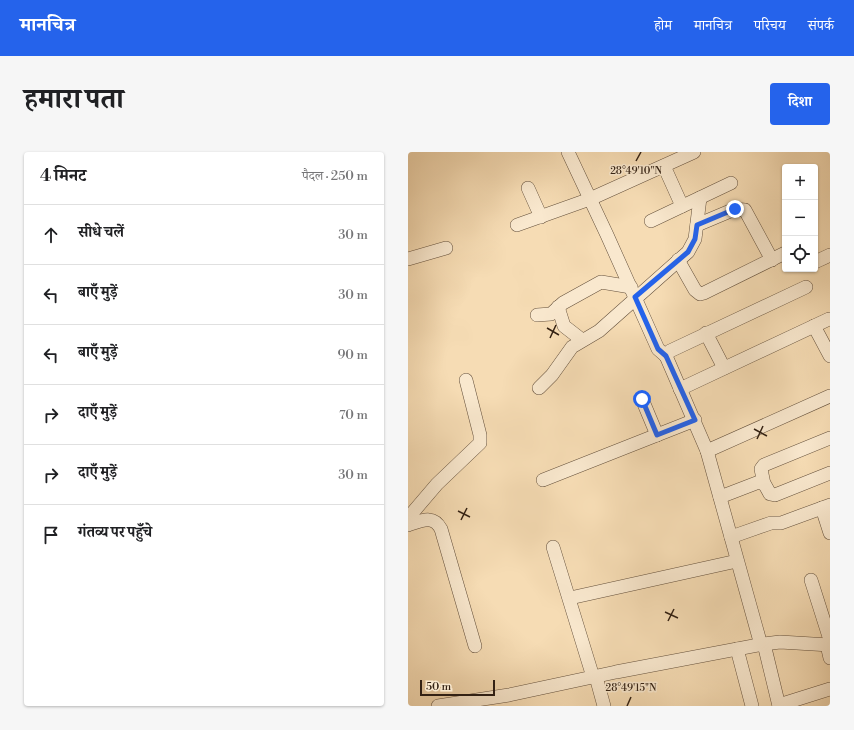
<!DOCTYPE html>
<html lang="hi">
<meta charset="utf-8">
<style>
:root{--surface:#fff;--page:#f6f6f6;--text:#202124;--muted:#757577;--line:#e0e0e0;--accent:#2563eb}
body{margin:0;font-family:"Libre Bodoni","Noto Serif Devanagari",serif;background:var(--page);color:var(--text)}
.controls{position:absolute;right:12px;top:12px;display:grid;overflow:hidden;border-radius:4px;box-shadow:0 1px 3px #0004}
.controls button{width:36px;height:36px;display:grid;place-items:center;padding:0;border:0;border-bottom:1px solid var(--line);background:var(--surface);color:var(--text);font:20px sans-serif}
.scale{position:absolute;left:12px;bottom:10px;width:75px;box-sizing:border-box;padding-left:4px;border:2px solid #342214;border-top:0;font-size:11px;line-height:14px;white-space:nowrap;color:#342214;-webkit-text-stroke:3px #f9e8ce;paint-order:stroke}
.stop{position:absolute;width:12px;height:12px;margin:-9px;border:3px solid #2563eb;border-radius:50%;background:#fff}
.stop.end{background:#2563eb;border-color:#fff;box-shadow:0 1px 4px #0008}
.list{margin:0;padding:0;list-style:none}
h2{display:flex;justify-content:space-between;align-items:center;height:52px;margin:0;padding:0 16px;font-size:17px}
h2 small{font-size:13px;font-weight:400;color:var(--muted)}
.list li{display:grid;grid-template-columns:26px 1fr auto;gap:12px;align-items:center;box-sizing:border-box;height:60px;padding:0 16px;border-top:1px solid var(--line)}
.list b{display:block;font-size:15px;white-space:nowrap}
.list em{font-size:13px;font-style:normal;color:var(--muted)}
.icon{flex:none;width:22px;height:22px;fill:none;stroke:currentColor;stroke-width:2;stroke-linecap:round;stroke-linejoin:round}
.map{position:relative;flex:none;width:422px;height:554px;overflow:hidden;border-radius:4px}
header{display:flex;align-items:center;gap:24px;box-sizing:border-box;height:56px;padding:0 20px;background:var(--accent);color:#fff}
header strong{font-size:19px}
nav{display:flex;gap:22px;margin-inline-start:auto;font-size:14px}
.intro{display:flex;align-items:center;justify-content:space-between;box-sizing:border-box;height:96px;padding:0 24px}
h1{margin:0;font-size:28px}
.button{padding:10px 18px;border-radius:4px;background:var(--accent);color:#fff;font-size:14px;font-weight:700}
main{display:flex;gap:24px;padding:0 24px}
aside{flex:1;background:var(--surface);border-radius:4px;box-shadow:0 1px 3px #0004}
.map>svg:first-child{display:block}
</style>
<header>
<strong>मानचित्र</strong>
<nav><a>होम</a><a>मानचित्र</a><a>परिचय</a><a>संपर्क</a></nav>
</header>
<div class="intro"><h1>हमारा पता</h1><a class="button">दिशा</a></div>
<main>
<aside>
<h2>4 मिनट<small>पैदल · 250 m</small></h2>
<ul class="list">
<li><svg class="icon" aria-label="ahead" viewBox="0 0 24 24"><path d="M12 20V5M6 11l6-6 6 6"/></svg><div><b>सीधे चलें</b></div><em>30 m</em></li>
<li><svg class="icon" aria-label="left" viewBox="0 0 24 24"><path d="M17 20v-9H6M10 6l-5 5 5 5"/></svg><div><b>बाएँ मुड़ें</b></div><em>30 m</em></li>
<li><svg class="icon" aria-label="left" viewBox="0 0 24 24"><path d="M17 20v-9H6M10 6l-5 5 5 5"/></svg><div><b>बाएँ मुड़ें</b></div><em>90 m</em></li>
<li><svg class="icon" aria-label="right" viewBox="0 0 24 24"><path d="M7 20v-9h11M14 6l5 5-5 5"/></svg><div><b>दाएँ मुड़ें</b></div><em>70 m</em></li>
<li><svg class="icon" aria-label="right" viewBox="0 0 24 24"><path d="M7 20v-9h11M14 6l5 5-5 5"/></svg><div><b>दाएँ मुड़ें</b></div><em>30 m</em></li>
<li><svg class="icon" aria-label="arrive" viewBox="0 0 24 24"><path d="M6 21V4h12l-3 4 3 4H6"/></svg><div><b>गंतव्य पर पहुँचे</b></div></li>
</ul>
</aside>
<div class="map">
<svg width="422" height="554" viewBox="0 0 422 554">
<rect width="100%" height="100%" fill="#f6dcb4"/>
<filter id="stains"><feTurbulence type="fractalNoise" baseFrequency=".005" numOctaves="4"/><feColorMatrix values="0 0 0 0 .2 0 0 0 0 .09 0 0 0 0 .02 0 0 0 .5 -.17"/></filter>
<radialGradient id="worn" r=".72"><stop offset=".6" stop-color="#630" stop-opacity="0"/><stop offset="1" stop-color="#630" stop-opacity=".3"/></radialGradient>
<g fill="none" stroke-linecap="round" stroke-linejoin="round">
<defs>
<g id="minor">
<polyline points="160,0 199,83 250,197 258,204"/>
<polyline points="256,14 274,54"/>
<polyline points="120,36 133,65"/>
<polyline points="243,69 323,31"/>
<polyline points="109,73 182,47 286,0"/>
<polyline points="289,73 327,57 337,58 364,108"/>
<polyline points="0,107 38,96"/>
<polyline points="270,108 287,138 292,142 296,141 377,101"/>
<polyline points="407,110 422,103"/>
<polyline points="150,155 156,174 174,188"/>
<polyline points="129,163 143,162 155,151 193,130 223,135"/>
<polyline points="406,174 422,204"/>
<polyline points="298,181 316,216"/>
<polyline points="131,236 144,223 164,195 191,179 280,100 287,87 292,46"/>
<polyline points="272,237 421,167"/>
<polyline points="234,247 249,283"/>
<polyline points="299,299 422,244"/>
<polyline points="135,328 287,268"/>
<polyline points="356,332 353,317 356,313 422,286"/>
<polyline points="312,345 351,330 357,333 362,342 367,343 422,321"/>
<polyline points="414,356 422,381"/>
<polyline points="0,366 29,332 72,291 72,283 58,228"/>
<path d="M0,373C13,369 25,362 33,377L67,494"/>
<polyline points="323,385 363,371 373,371 422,353"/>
<polyline points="145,395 185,525"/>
<polyline points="403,428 422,488"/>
<polyline points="162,446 329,409"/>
<polyline points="356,492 371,554"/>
<polyline points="353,493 299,299 258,204 262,199 398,135"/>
<polyline points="419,493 422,506"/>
<polyline points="329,497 344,554"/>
<polyline points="188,525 196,554"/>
<polyline points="371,553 422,537"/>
<polyline points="30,554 101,543 208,520 356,492 372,490 422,493"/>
</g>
</defs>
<use href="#minor" stroke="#64503c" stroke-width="14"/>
<use href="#minor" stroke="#f9e8ce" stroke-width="13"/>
</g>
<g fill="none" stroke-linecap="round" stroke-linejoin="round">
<polyline stroke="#2563eb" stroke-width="5" points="234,247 249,283 287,268 258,204 250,197 227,145 280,100 287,87 289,73 327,57"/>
</g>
<path fill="none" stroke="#342214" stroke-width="1.5" d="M228,9L233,0M139,176L151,183M142,186L148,173M346,277L359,284M349,287L355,274M50,359L62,365M53,368L59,356M257,460L270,466M260,469L266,457M219,554L223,545"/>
<g font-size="10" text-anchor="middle" fill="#342214" stroke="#f9e8ce" stroke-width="3" stroke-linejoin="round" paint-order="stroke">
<text x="228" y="22">28°49'10"N</text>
<text x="223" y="539">28°49'15"N</text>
</g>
<rect width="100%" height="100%" filter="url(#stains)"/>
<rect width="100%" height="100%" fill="url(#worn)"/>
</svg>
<div class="controls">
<button>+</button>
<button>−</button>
<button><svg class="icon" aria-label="locate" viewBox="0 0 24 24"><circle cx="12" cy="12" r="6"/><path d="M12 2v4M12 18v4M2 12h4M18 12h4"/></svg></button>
</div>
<div class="scale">50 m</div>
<div class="stop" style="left:234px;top:247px"></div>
<div class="stop end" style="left:327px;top:57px"></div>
</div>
</main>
